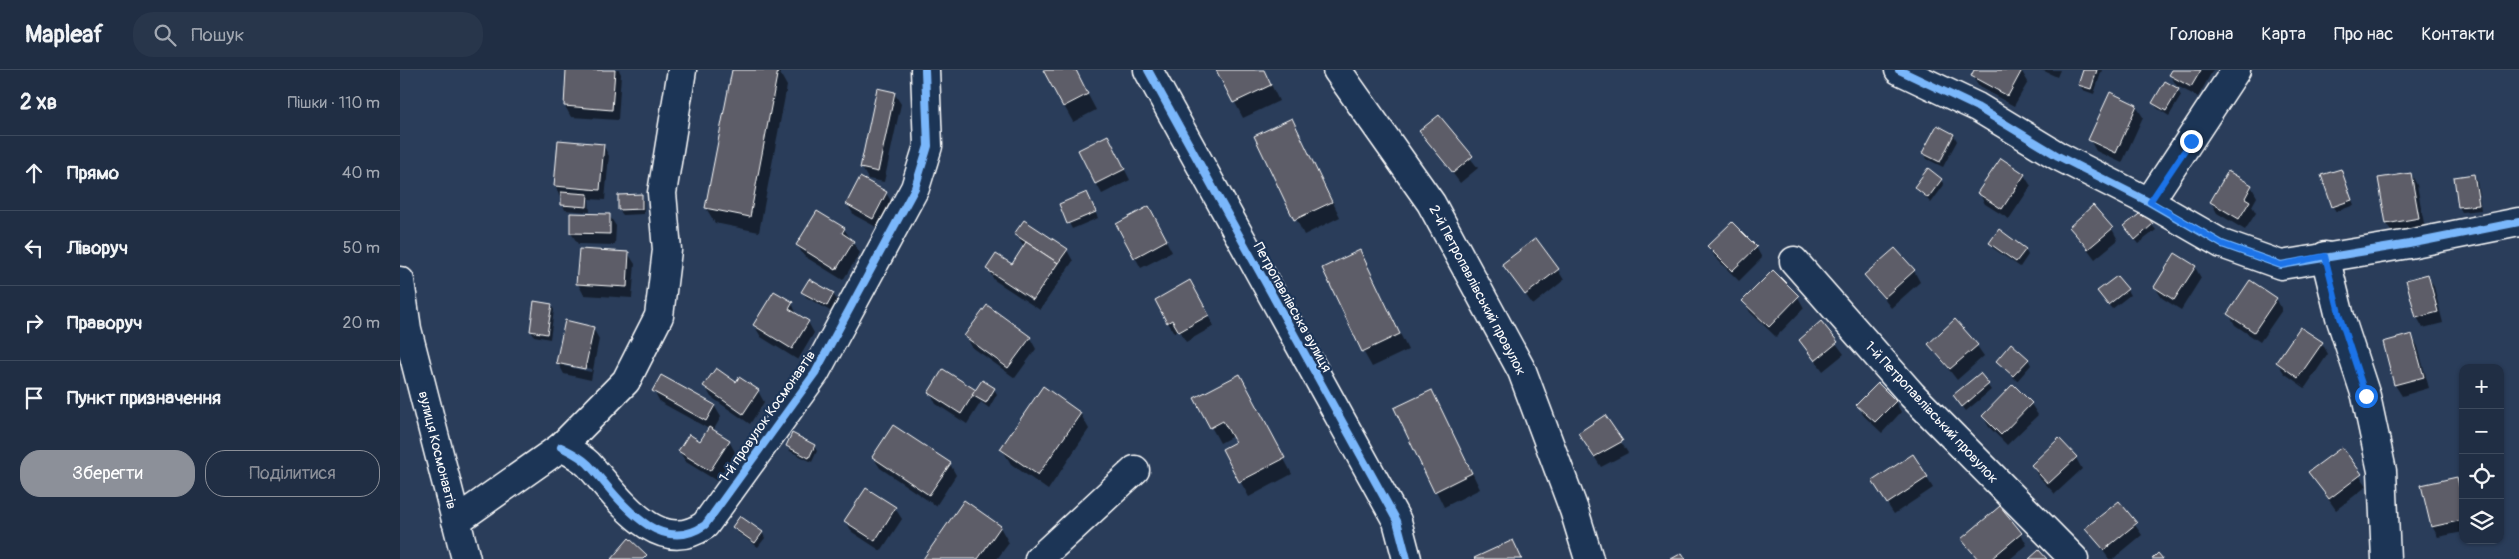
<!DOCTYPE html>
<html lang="uk">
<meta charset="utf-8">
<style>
:root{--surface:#202e44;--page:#28364b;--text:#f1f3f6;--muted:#a2a8b2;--line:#3d4a5d;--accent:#8c9099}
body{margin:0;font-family:Pangolin,sans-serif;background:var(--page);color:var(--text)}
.controls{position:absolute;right:15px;bottom:15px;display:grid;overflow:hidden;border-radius:10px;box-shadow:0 1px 4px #0004}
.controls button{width:45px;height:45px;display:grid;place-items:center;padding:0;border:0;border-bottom:1px solid var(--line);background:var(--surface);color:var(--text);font:25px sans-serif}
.stop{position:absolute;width:15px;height:15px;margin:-11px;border:4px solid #1a73e8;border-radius:50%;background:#fff}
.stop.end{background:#1a73e8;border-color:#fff;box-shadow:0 1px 5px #0008}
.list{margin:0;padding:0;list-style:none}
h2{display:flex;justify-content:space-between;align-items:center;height:65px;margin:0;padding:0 20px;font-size:21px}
h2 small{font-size:16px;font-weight:400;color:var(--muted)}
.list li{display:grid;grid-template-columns:32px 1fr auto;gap:15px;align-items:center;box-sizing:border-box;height:75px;padding:0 20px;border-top:1px solid var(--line)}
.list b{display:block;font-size:19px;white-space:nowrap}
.list em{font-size:16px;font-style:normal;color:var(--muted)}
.actions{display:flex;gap:10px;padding:15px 20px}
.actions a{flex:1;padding:11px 0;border:1px solid var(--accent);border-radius:20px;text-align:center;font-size:18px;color:var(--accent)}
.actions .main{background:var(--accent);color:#fff}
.icon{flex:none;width:28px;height:28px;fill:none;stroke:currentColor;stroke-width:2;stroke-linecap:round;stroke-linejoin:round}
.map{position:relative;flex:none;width:2119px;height:489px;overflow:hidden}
header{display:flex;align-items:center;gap:30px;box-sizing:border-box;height:70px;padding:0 25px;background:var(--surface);border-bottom:1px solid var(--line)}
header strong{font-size:24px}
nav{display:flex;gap:28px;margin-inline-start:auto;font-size:18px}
.search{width:350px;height:45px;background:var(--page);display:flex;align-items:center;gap:12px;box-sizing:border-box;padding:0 18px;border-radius:20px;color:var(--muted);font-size:19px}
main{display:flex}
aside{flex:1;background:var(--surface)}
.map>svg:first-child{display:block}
</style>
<header>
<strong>Mapleaf</strong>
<div class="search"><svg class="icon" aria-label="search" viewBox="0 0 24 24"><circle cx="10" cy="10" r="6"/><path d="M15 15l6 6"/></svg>Пошук</div>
<nav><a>Головна</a><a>Карта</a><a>Про нас</a><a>Контакти</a></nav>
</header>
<main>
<aside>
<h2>2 хв<small>Пішки · 110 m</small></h2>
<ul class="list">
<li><svg class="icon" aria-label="ahead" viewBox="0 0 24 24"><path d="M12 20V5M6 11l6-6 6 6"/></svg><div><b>Прямо</b></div><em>40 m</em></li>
<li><svg class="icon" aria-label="left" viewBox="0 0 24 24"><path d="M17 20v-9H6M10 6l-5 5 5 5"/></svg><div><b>Ліворуч</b></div><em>50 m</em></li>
<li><svg class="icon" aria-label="right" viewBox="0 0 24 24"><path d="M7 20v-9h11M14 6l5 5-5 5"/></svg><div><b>Праворуч</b></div><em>20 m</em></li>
<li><svg class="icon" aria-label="arrive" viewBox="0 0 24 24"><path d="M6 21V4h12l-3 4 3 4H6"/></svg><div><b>Пункт призначення</b></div></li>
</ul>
<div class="actions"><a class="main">Зберегти</a><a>Поділитися</a></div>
</aside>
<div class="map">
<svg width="2119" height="489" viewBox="0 0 2119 489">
<rect width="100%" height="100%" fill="#2a3d5a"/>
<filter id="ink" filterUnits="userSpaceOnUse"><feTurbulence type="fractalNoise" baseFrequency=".02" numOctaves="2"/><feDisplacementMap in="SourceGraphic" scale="10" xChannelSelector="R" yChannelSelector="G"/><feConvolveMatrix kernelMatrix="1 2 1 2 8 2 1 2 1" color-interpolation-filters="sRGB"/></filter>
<g filter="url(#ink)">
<g fill="#0007" fill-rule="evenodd">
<polygon points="167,0 219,0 221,4 218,50 171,47 165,36"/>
<polygon points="333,0 378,0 387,16 359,162 315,153 306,138"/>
<polygon points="644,0 675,0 696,40 673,52"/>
<polygon points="818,0 864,0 879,31 843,48"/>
<polygon points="1575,0 1621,0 1628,12 1614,36 1579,17 1572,6"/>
<polygon points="1642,0 1660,0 1657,7"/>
<polygon points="1684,0 1702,0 1694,24 1683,20 1679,15"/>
<polygon points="1773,0 1813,0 1798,27 1777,16 1770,5"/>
<polygon points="1778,20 1781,26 1769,46 1757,38 1754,33"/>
<polygon points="494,23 501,34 484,112 468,109 462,98"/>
<polygon points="1736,36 1743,47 1722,93 1696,81 1690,70"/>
<polygon points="1038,47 1078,98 1060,113 1021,61"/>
<polygon points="892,49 940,147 904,165 856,67"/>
<polygon points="1538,57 1554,65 1557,71 1543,97 1527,89 1524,83"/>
<polygon points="203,75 209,86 205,130 189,129 190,142 165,140 155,115"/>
<polygon points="714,78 730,110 702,124 696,113"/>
<polygon points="1941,100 1954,135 1936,142 1933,136"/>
<polygon points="2011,104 2017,115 2025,159 1993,165 1987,154"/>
<polygon points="1624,105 1631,116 1609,149 1585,134 1579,123"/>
<polygon points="2074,105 2077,111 2081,140 2062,142 2059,137"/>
<polygon points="1541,110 1544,115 1531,133 1515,117"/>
<polygon points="1851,116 1857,127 1852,136 1856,143 1845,160 1817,143 1811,132"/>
<polygon points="486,123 493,134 480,159 454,145 447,134"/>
<polygon points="241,125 244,131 244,144 223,145 219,140"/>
<polygon points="689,129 698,148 672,159 660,135"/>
<polygon points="1742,143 1756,160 1738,174 1725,157"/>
<polygon points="209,145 216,156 215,175 178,174 171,163"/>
<polygon points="755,149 772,182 741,198 735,187"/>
<polygon points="1671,157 1712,159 1718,170 1695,189"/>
<polygon points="444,159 460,183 443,210 404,186 397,175"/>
<polygon points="616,164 667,180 673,191 640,240 594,210 588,199 612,196 624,176"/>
<polygon points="1590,173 1625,179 1628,185 1620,197 1593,178"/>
<polygon points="1309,176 1356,177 1362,188 1339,211 1315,187"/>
<polygon points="1495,179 1514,201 1520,212 1491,238 1466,206"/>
<polygon points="960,181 1008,280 972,297 963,281"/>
<polygon points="228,183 235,194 232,228 184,225 178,214"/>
<polygon points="1104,194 1158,200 1164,210 1133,235"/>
<polygon points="1795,197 1801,208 1781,240 1762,228 1755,217"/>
<polygon points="2028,206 2034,217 2043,253 2023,258 2017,247"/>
<polygon points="409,210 433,224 437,230 430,241 406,227 403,222"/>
<polygon points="789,212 814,256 786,272 779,260 774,263 756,231"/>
<polygon points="1727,220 1730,225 1712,239 1702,227"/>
<polygon points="1398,227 1404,238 1376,267 1350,242 1344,231"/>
<polygon points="1876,228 1882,240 1860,272 1835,255 1829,244"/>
<polygon points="392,233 397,245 408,252 414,263 398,290 361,267 354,255"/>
<polygon points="151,235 154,240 150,269 134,266 131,261"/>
<polygon points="1421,253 1444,284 1423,301 1401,270"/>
<path d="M193,258L199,269L191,310L164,304L158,293ZM164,294L192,299L191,302L164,296Z"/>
<polygon points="566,266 630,268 636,279 615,308 572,277"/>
<polygon points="2012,266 2018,277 2029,318 2002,326 1995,315"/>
<polygon points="1922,273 1928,284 1905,318 1884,303 1877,292"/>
<polygon points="1529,274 1577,276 1584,286 1557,310"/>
<polygon points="1628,289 1631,295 1617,311 1597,291"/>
<polygon points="1580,305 1591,320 1566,341 1558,331"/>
<polygon points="336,314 358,321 364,332 350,354 311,327 305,316"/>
<polygon points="1613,316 1631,334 1638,345 1607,375 1589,357 1583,346"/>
<polygon points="594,319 597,324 589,338 581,332 567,354 536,334 530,323"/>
<polygon points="254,321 314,335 321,347 313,361 329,371 335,382 317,411 286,392 279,381 301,373 309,359 260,332"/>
<polygon points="848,321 892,404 849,427 823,380 837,373 833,366 820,373 796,329"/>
<polygon points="1032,321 1080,419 1044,437 996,339"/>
<polygon points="1495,331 1501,342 1482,363 1464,346 1458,335"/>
<polygon points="680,343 689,359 648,420 611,394 602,379"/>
<polygon points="1205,347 1228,383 1201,397 1186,374"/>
<polygon points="1659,370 1676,388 1682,399 1655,424 1638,406 1632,395"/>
<polygon points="387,376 414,376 417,381 412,392 390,381"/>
<polygon points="1942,379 1967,416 1936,440 1910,403"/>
<polygon points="473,387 550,394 556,405 536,436 480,398"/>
<polygon points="1527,408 1533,418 1494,444 1480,423"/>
<polygon points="2057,409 2063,419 2063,462 2038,467 2032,456"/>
<polygon points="466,419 495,438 502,449 481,481 452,462 446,451"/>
<polygon points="1719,432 1742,465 1713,489 1709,489 1687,458"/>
<polygon points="334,457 362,462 365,468 358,477 337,462"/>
<polygon points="600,457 609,473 597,489 524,489"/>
<polygon points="1621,464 1627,475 1610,489 1577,489 1563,469"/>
</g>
<g fill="#5d5d68" stroke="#fff">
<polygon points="166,0 215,0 212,40 164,36"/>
<polygon points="332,0 378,0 350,147 305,138"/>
<polygon points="643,0 676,0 688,24 663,37"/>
<polygon points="816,0 864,0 871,15 833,33"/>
<polygon points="1574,0 1622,0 1608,26 1571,6"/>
<polygon points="1683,0 1697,0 1691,19 1678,15"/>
<polygon points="1772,0 1801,0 1791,17 1769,5"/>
<polygon points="1765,11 1779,19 1766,41 1752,33"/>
<polygon points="477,18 495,22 478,102 460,98"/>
<polygon points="1710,22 1737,35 1716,83 1688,70"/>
<polygon points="1039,45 1073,86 1053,103 1019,61"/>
<polygon points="892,48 932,132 894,150 854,66"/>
<polygon points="1537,55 1554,64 1540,92 1522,83"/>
<polygon points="708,65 725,99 695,114 678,80"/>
<polygon points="158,70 204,74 200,120 154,116"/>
<polygon points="1601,88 1625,104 1602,139 1577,123"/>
<polygon points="1528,98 1542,109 1528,128 1514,117"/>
<polygon points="1941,99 1952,130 1932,137 1921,105"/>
<polygon points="1828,101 1852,115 1845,128 1850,131 1839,149 1810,132"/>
<polygon points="2011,103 2019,148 1986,154 1978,108"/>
<polygon points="2074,104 2079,135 2058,137 2054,107"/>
<polygon points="460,107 487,122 473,149 446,134"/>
<polygon points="161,122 188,124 187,137 161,135"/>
<polygon points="687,122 696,142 667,154 659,134"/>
<polygon points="242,124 242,139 218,140 218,125"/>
<polygon points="1693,135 1713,158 1688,179 1669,157"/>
<polygon points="749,136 767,170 734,188 716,154"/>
<polygon points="417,141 445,158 442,163 454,171 436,200 396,175"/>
<polygon points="1743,141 1753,154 1735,170 1724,156"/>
<polygon points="170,143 210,144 210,164 170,163"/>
<polygon points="624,150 668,179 658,193 614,164"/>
<polygon points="1332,152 1357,177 1332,201 1307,176"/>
<polygon points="1599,159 1626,179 1616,192 1589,173"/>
<polygon points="1136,168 1159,199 1125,225 1102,194"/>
<polygon points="626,172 658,193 633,230 586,199 596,184 612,194"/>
<polygon points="1495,178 1515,200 1484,228 1464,205"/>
<polygon points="179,179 229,182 227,217 176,214"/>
<polygon points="960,180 1000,264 962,282 922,198"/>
<polygon points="1775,183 1796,196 1774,230 1754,217"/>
<polygon points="1373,200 1399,226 1369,257 1342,231"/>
<polygon points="2028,204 2038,242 2016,248 2006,210"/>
<polygon points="1717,206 1728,219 1708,235 1697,221"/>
<polygon points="409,209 434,223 427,236 401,222"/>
<polygon points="790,210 809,245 779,262 772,250 767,253 755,230"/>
<polygon points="1850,210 1877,228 1854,262 1827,244"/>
<polygon points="374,221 393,232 389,239 409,251 392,279 353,255"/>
<polygon points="134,231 152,234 147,264 130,261"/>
<polygon points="587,235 631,267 608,298 564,266"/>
<polygon points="1555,249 1578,275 1550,299 1528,274"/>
<polygon points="165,250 194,257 185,299 156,293"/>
<polygon points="1421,251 1438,272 1415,291 1399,270"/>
<polygon points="1900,257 1923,272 1898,308 1876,292"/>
<polygon points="2012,264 2024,307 1994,315 1983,272"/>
<polygon points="1611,273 1629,289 1613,306 1596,291"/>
<polygon points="316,298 336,312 339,307 359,320 343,344 303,316"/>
<polygon points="543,299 576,320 561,344 528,323"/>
<polygon points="1580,303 1589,314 1562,337 1553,325"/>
<polygon points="840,304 885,388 839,412 822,379 835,372 823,351 810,358 794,328"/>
<polygon points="261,305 315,335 306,351 252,321"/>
<polygon points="582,310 595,318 586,333 572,325"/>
<polygon points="1478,313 1496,331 1475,352 1456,335"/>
<polygon points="1613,314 1632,333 1601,365 1582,346"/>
<polygon points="643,316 681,343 638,405 600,379"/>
<polygon points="1032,320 1072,403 1034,422 994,338"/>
<polygon points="1205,345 1223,371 1194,387 1178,363"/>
<polygon points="493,355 551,393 529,425 472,387"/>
<polygon points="309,357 330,370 310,401 278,381 289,364 300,371"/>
<polygon points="392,363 415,375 409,388 386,376"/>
<polygon points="1659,368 1677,387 1648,414 1631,395"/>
<polygon points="1942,377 1962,404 1929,429 1908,402"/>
<polygon points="1513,384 1528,407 1487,434 1472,411"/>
<polygon points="2057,407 2063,432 2063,450 2031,457 2021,415"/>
<polygon points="466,418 496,437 475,471 444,451"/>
<polygon points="564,430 601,456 578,489 523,489"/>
<polygon points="1719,431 1737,453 1704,480 1685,458"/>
<polygon points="1600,436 1622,463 1591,489 1578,489 1561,469"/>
<polygon points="340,446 363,462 355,473 332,457"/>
<polygon points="229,468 247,485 243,489 211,489"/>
<polygon points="1113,470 1122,489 1075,489 1074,488"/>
<polygon points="1639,480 1647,489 1629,489"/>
<polygon points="1282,483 1286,489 1271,489"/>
<polygon points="1758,483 1763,489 1752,489"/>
</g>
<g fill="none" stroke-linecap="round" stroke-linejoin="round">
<defs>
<g id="minor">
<polyline points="748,0 997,451 1007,489"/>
<polyline points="937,0 1031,133 1122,301 1174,440 1189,489"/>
<polyline points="1499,0 1577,37 1658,86 1749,132 1822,174 1881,195 2009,174 2119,152"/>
<polyline points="1749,132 1836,0"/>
<polyline points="1925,186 1940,247 1966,326 1982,401 1986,489"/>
<polyline points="1394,191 1512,325 1674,489"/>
<path d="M161,377C171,382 180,386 188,394C216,424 256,489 305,455L415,303L515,118L528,76L525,0"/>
<polyline points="56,451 161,377 226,311 259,246 267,180 262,123 282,0"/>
<polyline points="639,489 735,400"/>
</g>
<polyline id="tertiary" points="0,211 7,259 66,489"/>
</defs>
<use href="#minor" stroke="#fff" stroke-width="31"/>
<use href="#tertiary" stroke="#fff" stroke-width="31"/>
<use href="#minor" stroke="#1d3557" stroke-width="28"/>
<use href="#tertiary" stroke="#1d3557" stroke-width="28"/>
<defs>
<g id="cycleway">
<polyline points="748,0 997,451 1007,489"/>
<polyline points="1499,0 1577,37 1658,86 1749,132 1822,174 1881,195 2009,174 2119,152"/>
<path d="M161,377C171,382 180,386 188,394C216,424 256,489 305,455L415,303L515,118L528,76L525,0"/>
</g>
</defs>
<use href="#cycleway" stroke="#1d3557" stroke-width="11"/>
<use href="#cycleway" stroke="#7ab7fb" stroke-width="8"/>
</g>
</g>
<g fill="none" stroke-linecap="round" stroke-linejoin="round" filter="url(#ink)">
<polyline stroke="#1a73e8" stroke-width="6" points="1791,71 1750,132 1822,174 1881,195 1925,186 1940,247 1966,326"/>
</g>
<g text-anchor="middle" stroke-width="4.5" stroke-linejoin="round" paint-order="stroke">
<g font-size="14" fill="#fff" stroke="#1d3557">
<text transform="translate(1078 220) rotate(62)" y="5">2-й Петропавлівський провулок</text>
<text transform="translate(893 237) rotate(61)" y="5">Петропавлівська вулиця</text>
<text transform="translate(1532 342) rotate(47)" y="5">1-й Петропавлівський провулок</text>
<text transform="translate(367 346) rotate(-55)" y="5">1-й провулок Космонавтів</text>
<text transform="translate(38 380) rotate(76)" y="5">вулиця Космонавтів</text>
</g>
</g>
</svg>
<div class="controls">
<button>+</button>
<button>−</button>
<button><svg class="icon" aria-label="locate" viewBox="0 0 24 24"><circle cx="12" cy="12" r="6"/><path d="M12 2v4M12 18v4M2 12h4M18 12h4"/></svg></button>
<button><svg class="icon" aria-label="layers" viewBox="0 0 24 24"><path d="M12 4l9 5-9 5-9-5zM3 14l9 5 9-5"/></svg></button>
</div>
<div class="stop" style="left:1966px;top:326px"></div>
<div class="stop end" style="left:1791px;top:71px"></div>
</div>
</main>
